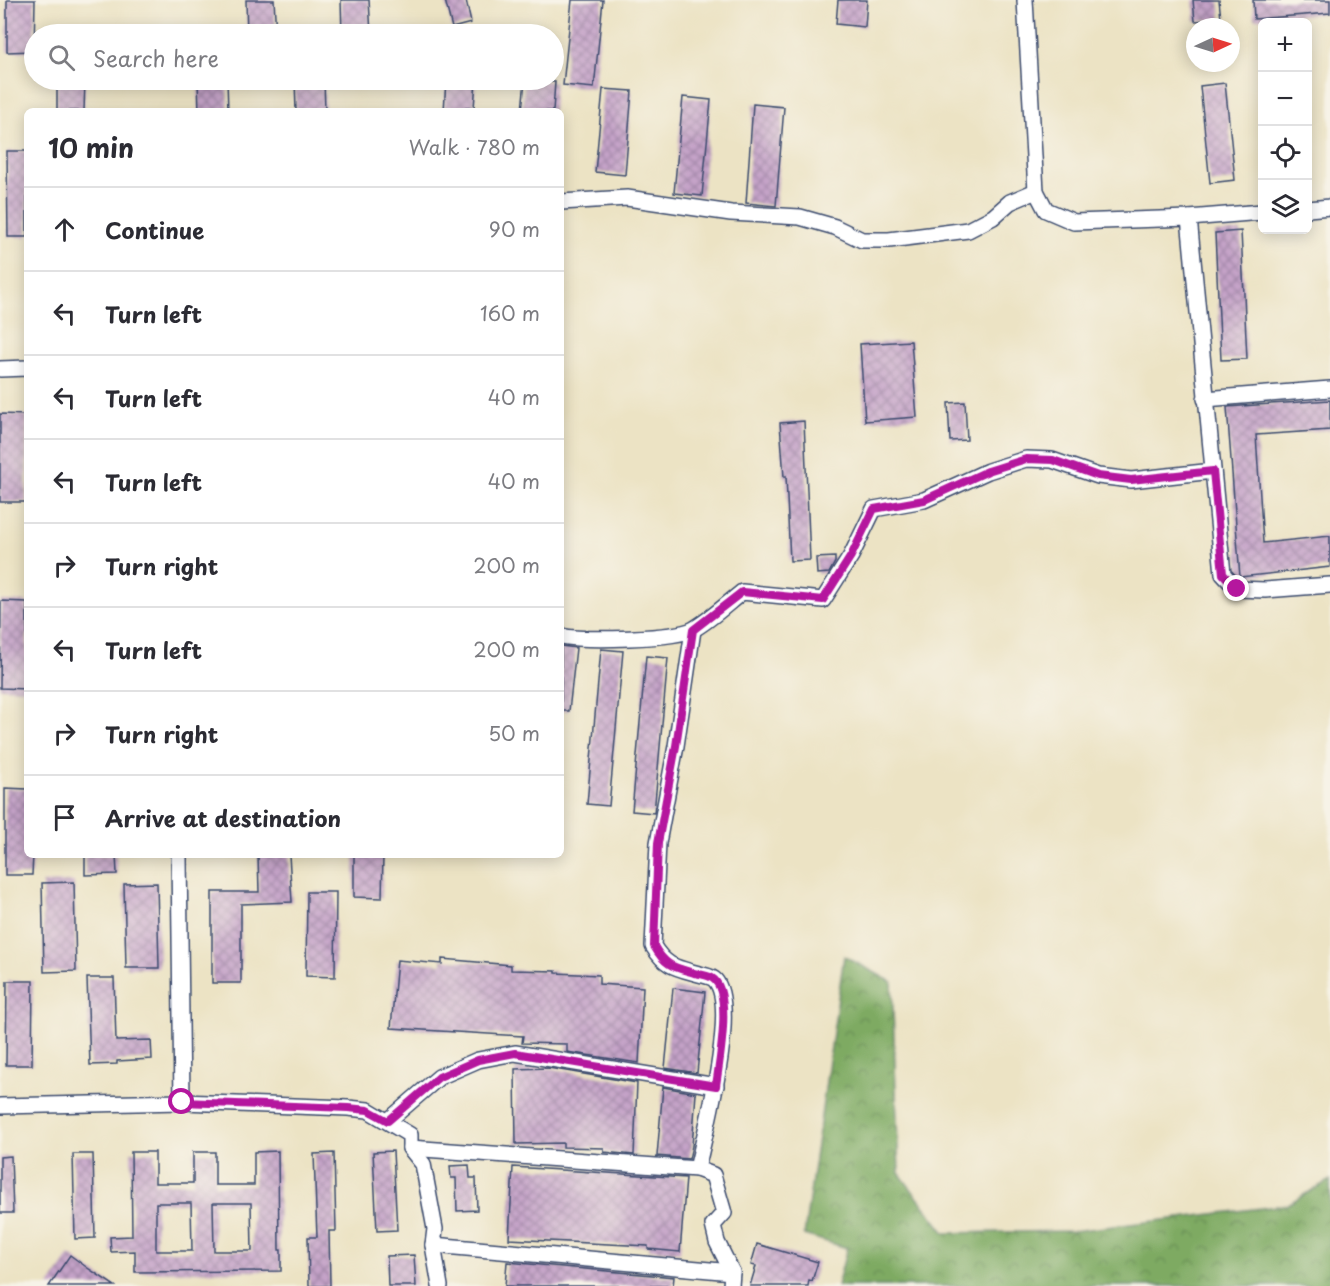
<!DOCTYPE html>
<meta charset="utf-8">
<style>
:root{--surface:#fff;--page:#f7f7f7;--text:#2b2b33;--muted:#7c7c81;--line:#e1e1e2}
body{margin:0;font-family:"Playpen Sans",sans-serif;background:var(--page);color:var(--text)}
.controls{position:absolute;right:18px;top:18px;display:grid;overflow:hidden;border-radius:9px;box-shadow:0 3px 15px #0003}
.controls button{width:54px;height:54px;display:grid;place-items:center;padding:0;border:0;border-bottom:2px solid var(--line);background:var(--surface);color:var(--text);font:30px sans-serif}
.compass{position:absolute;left:1186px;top:18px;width:54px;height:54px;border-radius:50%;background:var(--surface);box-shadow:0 3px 15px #0003;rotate:86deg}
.stop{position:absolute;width:18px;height:18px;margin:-14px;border:4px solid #b5179e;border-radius:50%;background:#fff}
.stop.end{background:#b5179e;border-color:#fff;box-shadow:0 2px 6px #0008}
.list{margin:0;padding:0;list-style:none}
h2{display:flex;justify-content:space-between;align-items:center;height:78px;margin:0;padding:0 24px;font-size:26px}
h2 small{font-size:20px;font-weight:400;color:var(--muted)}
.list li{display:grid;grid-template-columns:39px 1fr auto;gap:18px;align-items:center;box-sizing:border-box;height:84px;padding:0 24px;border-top:2px solid var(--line)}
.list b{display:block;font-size:22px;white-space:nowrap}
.list em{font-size:20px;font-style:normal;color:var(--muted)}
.icon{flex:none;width:33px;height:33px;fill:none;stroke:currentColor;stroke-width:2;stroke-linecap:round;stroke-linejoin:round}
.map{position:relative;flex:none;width:1330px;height:1286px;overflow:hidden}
.search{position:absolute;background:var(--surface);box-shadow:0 3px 15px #0003;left:24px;top:24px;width:540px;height:66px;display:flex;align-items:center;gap:15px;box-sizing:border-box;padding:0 21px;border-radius:33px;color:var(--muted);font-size:22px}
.panel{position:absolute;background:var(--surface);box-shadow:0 3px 15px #0003;left:24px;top:108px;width:540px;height:750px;border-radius:9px}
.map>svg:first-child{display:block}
</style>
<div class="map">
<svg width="1330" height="1286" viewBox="0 0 1330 1286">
<defs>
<pattern id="forest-crowns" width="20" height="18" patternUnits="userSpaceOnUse" patternTransform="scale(1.5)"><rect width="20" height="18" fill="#7eaa62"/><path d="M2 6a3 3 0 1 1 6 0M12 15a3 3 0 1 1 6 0" fill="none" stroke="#668b54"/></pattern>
<pattern id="building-cross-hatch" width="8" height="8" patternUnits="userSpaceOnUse" patternTransform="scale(1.5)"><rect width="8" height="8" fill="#c5a3c8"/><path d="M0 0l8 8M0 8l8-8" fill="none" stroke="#9f85a6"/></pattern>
</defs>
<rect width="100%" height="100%" fill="#f7f3e8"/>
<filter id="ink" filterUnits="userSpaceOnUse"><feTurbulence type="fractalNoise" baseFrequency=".0167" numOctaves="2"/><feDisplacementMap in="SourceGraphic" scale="12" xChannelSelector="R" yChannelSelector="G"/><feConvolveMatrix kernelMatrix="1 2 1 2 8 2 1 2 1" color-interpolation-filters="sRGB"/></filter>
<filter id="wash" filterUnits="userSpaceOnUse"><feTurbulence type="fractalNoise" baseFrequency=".008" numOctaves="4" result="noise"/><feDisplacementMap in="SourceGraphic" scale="24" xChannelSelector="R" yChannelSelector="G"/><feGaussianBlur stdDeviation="1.35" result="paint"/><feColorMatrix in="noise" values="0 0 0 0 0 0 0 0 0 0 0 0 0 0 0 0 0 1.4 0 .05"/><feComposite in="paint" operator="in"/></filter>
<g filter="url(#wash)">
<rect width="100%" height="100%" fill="#ece3c4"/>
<polygon fill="url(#forest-crowns)" stroke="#4c6c60" stroke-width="1.5" points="844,956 892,982 899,1173 945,1233 1073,1231 1286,1205 1330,1180 1330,1286 837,1286 847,1248 804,1235"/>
<g id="blocks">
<g fill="url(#building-cross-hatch)" fill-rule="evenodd">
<polygon points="7,0 35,0 34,51 7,52"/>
<polygon points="246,0 274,0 276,34 247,34"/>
<polygon points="341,0 369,0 371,34 342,34"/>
<polygon points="445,0 466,0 471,23 452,28"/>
<polygon points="572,0 603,0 594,88 563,85"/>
<polygon points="838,0 867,0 865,27 836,24"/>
<polygon points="1193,0 1219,0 1221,19 1195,21"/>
<polygon points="1253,0 1330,0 1330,13 1254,19"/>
<polygon points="57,80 85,80 84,111 57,111"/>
<polygon points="198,80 227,80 228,111 199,111"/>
<polygon points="295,80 324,80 325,111 296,111"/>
<polygon points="446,80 476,80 474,108 465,108 465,111 444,111"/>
<polygon points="525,80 555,82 553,111 522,111"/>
<polygon points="1225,83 1235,180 1210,183 1200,86"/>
<polygon points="603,89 632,91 625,175 595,172"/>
<polygon points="683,97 711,100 702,196 674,193"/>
<polygon points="753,104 784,107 776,206 746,203"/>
<polygon points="7,151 27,151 27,237 8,237"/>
<polygon points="1241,231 1247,359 1221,360 1215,233"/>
<polygon points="911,341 917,417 865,421 860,344"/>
<polygon points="1330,400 1330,430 1256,435 1263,543 1330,536 1330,567 1240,577 1227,407"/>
<polygon points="965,402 967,440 950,441 948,403"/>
<polygon points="0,414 27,415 26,502 0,502"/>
<polygon points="804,421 810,560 790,561 786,476 784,477 780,423"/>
<polygon points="835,557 835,562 829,573 817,574 816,558"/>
<polygon points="1,601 27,602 27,689 0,688"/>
<polygon points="561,646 576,648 569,711 561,711"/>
<polygon points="601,649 623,651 609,806 587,804"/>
<polygon points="646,656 668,658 654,813 632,811"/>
<polygon points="5,788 27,789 27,855 33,855 32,875 5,875"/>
<polygon points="85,855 116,855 117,874 85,875"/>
<polygon points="258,855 289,855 292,902 241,904 241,983 212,983 212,892 259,892"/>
<polygon points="354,855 383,855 382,898 354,897"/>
<polygon points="74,882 76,971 44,972 42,883"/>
<polygon points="157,883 159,968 126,968 124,884"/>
<polygon points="307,892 336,892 335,977 306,976"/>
<polygon points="442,959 511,965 511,970 556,971 556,973 599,975 599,984 643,987 639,1063 567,1052 567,1044 522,1043 523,1036 391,1028 397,960 442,964"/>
<polygon points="87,978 114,978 116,1041 151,1040 152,1059 117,1061 117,1064 90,1065"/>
<polygon points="7,981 33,981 32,1065 6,1065"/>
<polygon points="673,988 705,992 697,1073 665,1068"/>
<polygon points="548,1068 637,1083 634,1155 604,1152 604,1148 563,1147 563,1143 516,1144 515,1069"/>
<polygon points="663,1087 696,1093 692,1146 689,1159 657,1156"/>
<path d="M278,1151L279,1250H281V1271L135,1272V1251L111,1252L110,1237L132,1236L131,1152H155V1183H193V1152H215V1185H254V1152ZM156,1203H191L192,1251H156ZM213,1203H251L252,1251H214Z"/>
<polygon points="393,1151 397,1230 377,1231 373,1152"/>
<polygon points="334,1153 336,1231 329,1231 330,1286 309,1286 308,1237 317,1237 314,1154"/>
<polygon points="73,1154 93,1154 95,1238 75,1239"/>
<polygon points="11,1156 13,1213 0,1213 0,1157"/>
<polygon points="469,1165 470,1178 476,1178 477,1210 457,1211 456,1178 451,1178 450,1166"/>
<polygon points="513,1167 686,1178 680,1252 648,1249 648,1246 509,1239"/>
<polygon points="757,1244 818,1262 812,1281 809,1280 808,1286 750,1286 756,1266 751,1265"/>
<polygon points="70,1255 89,1269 115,1286 49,1286"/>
<polygon points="414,1255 416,1286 388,1286 387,1256"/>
<polygon points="507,1262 674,1277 673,1286 505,1286"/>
</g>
</g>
</g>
<g filter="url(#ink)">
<use href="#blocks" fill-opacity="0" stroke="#3a4a6d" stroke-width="1.5"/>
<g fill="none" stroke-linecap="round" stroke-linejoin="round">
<defs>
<g id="street">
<polyline points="1025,0 1036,191 1046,210 1074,222 1189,218 1262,212"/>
<polyline points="561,202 627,198 731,213 800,217 835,227 862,240 889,240 968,230 993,217 1010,202 1036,191"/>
<polyline points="1308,209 1330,207"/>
<polyline points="1189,218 1223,574 1237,589 1265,590 1330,585"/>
<polyline points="0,369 27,368"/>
<polyline points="1205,399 1330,389"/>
<path d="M693,630L676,746L658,843L653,946C667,969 679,968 703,975C707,976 712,977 715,980C739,1006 705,1133 697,1169L713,1175L724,1213L713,1225L717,1242L732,1272L731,1286"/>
<path d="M561,636C584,641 676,639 694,629C711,619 727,604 742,592L823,600L851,556L874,509L924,500L988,471L1026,459L1052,460L1098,476L1131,480L1213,471"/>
<polyline points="179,855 182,1102"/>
<polyline points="0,1106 182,1102 348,1108 368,1110 410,1135 410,1148 423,1164 435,1229 433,1245 440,1286"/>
<polyline points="388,1121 439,1077 478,1060 515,1053 716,1086"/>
<polyline points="410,1148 697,1169"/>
<polyline points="433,1245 732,1272"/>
</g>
</defs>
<use href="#street" stroke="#3a4a6d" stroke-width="18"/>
<use href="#street" stroke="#fff" stroke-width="15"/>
</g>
</g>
<g fill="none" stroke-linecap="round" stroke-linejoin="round" filter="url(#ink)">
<path stroke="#b5179e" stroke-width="8" d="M182,1102L348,1108L368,1110L388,1121L439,1077L478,1060L515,1053L716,1086C719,1063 733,990 712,978C708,975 700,974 694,973C674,967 665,966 654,946L658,843L676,746L693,630L742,592L823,600L851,556L874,509L924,500L988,471L1026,459L1053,460L1098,476L1131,480L1213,471L1223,574L1237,589"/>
</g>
</svg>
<div class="controls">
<button>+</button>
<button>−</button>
<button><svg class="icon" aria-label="locate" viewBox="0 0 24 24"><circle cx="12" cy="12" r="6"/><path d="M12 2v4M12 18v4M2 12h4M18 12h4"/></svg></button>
<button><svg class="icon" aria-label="layers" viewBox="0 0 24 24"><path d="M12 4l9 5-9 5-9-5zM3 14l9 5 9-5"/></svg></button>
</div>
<svg class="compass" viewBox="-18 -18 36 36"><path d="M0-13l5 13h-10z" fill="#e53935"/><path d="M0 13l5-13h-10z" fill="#7c7c81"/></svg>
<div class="stop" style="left:182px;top:1102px"></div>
<div class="stop end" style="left:1237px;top:589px"></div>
<div class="search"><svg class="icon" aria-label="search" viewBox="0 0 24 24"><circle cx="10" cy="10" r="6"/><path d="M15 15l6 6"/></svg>Search here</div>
<section class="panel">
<h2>10 min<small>Walk · 780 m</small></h2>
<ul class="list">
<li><svg class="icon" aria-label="ahead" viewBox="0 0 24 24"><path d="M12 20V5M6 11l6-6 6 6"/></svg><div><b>Continue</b></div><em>90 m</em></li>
<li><svg class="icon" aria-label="left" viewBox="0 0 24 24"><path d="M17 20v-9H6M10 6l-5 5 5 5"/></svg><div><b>Turn left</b></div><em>160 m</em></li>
<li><svg class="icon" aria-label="left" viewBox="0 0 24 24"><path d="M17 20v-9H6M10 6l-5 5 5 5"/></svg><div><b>Turn left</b></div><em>40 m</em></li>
<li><svg class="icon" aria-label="left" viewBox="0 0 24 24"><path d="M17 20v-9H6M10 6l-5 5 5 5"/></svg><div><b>Turn left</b></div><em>40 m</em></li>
<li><svg class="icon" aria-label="right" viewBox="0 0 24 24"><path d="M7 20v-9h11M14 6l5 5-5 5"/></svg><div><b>Turn right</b></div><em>200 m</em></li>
<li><svg class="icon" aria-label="left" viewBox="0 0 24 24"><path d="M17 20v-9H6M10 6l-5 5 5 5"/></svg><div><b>Turn left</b></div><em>200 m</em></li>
<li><svg class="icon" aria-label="right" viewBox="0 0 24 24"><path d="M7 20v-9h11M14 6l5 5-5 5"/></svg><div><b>Turn right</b></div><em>50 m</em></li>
<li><svg class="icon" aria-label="arrive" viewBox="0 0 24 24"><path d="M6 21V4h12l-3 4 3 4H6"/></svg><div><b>Arrive at destination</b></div></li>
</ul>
</section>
</div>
